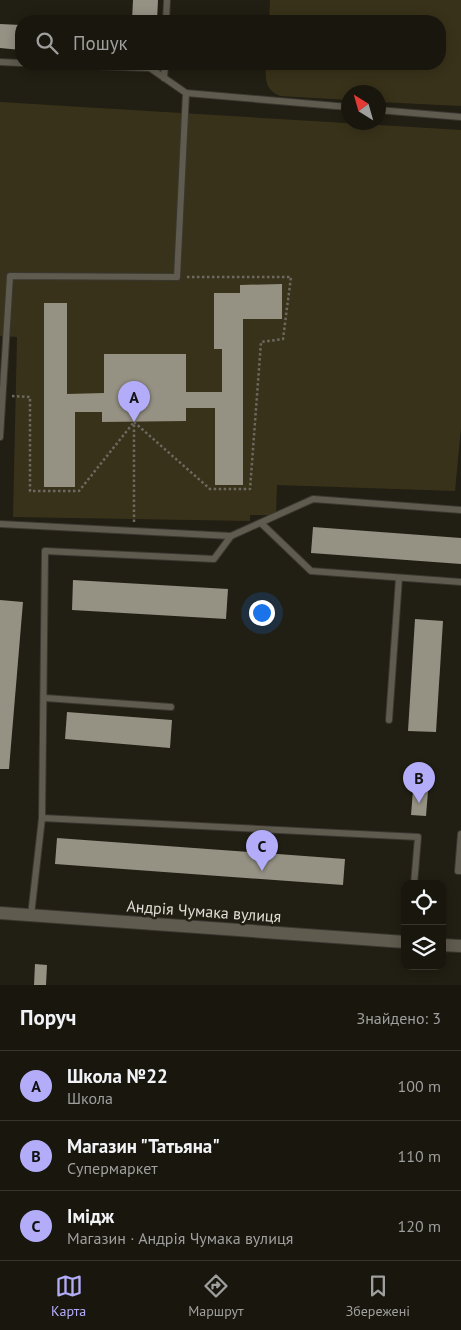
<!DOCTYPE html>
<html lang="uk">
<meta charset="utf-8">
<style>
:root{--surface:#19160e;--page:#221f17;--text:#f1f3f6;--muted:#9f9f9e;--line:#37352e;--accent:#b3adf9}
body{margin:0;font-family:"PT Sans",sans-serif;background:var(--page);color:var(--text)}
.controls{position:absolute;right:15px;bottom:15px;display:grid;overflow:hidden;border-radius:10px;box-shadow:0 2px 12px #0003}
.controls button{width:45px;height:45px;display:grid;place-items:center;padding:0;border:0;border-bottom:1px solid var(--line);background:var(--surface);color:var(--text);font:25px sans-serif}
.compass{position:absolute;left:341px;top:85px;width:45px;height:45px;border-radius:50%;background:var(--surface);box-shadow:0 2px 12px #0003;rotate:323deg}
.you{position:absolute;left:261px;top:612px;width:18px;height:18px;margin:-12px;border:4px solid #fff;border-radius:50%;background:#1a73e8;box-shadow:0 0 0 8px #1a73e833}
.badge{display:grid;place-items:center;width:32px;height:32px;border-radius:50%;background:var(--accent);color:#111;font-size:16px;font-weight:700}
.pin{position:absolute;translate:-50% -41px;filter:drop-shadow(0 1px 2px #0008)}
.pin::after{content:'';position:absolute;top:26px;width:18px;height:15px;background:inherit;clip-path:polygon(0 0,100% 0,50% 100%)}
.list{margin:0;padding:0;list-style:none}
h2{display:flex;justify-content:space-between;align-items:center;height:65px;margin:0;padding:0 20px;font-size:21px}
h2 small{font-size:16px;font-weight:400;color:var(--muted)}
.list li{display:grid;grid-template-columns:32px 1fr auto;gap:15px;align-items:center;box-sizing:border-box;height:70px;padding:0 20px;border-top:1px solid var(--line)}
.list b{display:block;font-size:19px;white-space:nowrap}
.list p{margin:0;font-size:16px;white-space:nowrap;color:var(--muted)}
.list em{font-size:16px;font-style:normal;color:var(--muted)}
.icon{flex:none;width:28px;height:28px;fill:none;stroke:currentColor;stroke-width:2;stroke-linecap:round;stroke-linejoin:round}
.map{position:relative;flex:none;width:461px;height:985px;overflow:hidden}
.search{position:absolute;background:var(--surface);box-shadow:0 2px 12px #0003;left:15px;right:15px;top:15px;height:55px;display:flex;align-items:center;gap:12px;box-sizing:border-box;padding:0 18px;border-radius:20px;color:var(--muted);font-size:19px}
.sheet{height:275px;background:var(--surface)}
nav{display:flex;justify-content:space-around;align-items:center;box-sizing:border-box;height:70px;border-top:1px solid var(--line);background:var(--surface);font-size:14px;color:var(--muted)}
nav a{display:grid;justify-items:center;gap:2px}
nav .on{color:var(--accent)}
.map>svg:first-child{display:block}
</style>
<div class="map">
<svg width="461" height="985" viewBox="0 0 461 985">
<rect width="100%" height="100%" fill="#211e13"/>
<g fill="#39321a">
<path d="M270,0H461V106L379,102L378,92H348V100L280,96C265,90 265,78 266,64H440V21H269Z"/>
<polygon points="0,102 461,130 461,428 455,491 277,485 276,515 250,515 250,521 13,517 17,337 0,336"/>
</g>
<g fill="#959183">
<polygon points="133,0 158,0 157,21 132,21"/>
<polygon points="0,24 21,25 21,50 0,48"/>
<polygon points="282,284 282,319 243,319 243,485 215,485 215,408 186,408 186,421 102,422 102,412 75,412 75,487 44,487 44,303 67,303 67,394 104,393 104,354 186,354 186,392 222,392 222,349 214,349 214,293 240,293 240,285"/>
<polygon points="313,527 461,538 461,564 311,553"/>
<polygon points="73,580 228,589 226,619 72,610"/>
<polygon points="0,600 23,602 9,769 0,769"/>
<polygon points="415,619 443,621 436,732 408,731"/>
<polygon points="67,712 172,720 170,748 65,739"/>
<polygon points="413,790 428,791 426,816 411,815"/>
<polygon points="57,838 345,859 343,885 55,864"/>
<polygon points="35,964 47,965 46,985 34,985"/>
</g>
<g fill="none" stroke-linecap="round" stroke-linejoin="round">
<defs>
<g id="service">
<polyline points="166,21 167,0"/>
<polyline points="0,62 21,63"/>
<polyline points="41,64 150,68 186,93"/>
<polyline points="164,78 165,64"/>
<polyline points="186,93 348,107"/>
<polyline points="378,110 461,117"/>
<polyline points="0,437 10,276 177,277 186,93"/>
<polyline points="0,524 231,536"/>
<polyline points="262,524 311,571 461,582"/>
<polyline points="45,698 171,707"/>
<polyline points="389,720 399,578"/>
<polyline points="42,818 418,837 414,884"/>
<polyline points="461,834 458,871 461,871"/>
<polyline points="31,915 42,818 45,551 214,559 231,536 313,499 461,510"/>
</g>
<g id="minor">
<polyline points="0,913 405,942"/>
<polyline points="442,945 461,946"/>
</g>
</defs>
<use href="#service" stroke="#3a3731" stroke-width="8"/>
<use href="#minor" stroke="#3a3731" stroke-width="14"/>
<g stroke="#6c6960" stroke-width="2.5" stroke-dasharray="2.5 2.5" stroke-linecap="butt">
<polyline points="12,396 30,397 30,491 79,491 134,422"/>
<polyline points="134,422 210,489 250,489 261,342 283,339 291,277 186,277"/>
<polyline points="134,522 134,423"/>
</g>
<use href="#service" stroke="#5f5b4e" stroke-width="6"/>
<use href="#minor" stroke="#5f5b4e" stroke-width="12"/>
</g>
<g text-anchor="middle" stroke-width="5" stroke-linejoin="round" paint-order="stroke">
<g font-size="16" fill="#e0ded7" stroke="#211e13">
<text transform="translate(204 911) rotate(4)" y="6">Андрія Чумака вулиця</text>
</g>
</g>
</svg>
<div class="controls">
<button><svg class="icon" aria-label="locate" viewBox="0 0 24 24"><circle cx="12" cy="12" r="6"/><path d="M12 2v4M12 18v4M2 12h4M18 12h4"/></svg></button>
<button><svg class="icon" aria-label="layers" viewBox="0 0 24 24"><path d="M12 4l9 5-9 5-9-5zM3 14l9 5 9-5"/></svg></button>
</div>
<svg class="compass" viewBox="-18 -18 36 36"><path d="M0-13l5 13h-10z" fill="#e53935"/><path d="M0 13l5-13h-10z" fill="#9f9f9e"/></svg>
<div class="you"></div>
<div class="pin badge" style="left:134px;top:422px">A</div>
<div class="pin badge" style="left:419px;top:803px">B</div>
<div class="pin badge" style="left:262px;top:871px">C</div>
<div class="search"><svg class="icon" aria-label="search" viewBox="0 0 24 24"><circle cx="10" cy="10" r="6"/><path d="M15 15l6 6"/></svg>Пошук</div>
</div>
<section class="sheet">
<h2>Поруч<small>Знайдено: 3</small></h2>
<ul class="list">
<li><span class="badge">A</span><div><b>Школа №22</b><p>Школа</p></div><em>100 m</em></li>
<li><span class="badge">B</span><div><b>Магазин &quot;Татьяна&quot;</b><p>Супермаркет</p></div><em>110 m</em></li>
<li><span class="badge">C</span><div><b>Імідж</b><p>Магазин · Андрія Чумака вулиця</p></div><em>120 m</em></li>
</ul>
</section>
<nav>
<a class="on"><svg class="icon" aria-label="map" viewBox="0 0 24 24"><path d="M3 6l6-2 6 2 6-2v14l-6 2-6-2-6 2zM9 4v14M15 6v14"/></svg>Карта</a>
<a><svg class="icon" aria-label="directions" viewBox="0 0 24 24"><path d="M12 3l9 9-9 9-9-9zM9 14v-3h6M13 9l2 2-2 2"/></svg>Маршрут</a>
<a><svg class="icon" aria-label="saved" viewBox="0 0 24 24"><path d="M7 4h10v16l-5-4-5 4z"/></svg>Збережені</a>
</nav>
